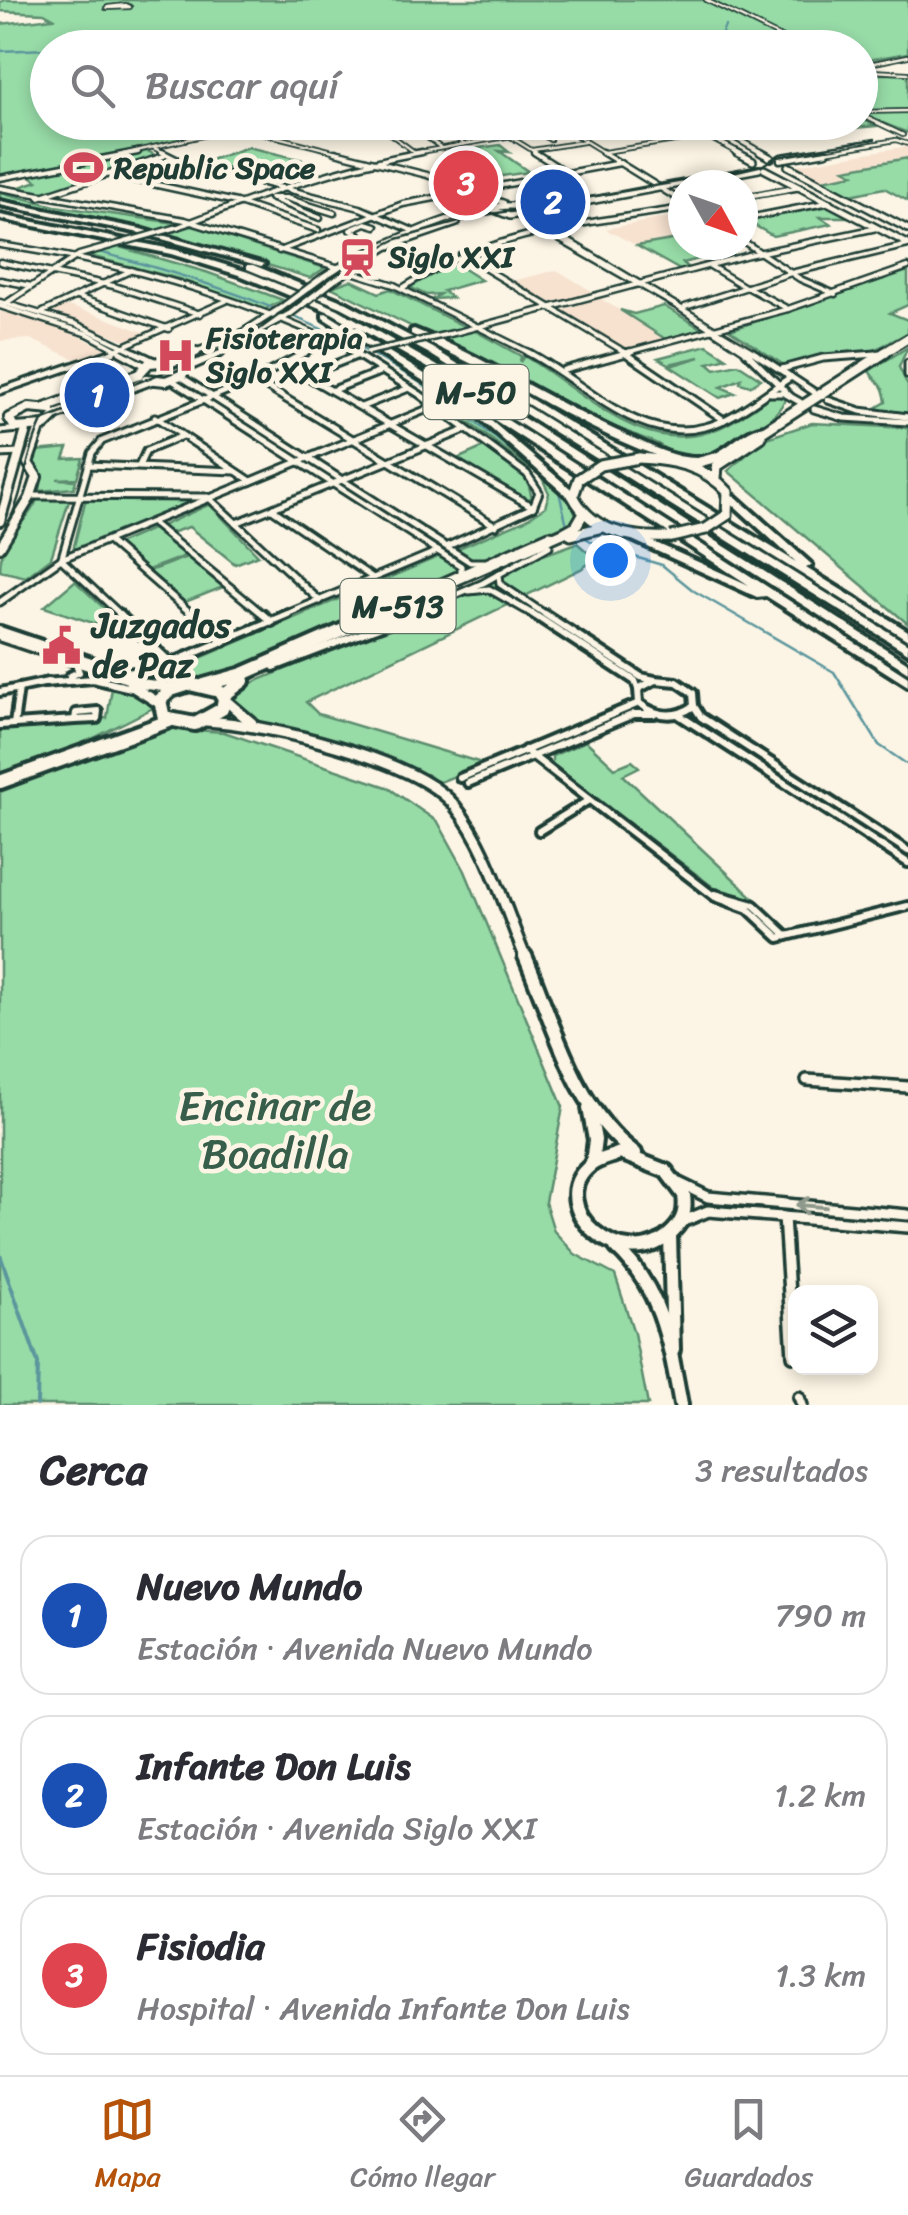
<!DOCTYPE html>
<html lang="es">
<meta charset="utf-8">
<style>
:root{--surface:#fff;--page:#f2f2f3;--text:#2b2b33;--muted:#7c7c81;--line:#e1e1e2;--accent:#b45309}
body{margin:0;font-family:Sriracha,sans-serif;background:var(--page);color:var(--text)}
.controls{position:absolute;right:30px;bottom:30px;display:grid;overflow:hidden;border-radius:20px;box-shadow:0 5px 15px #0003}
.controls button{width:90px;height:90px;display:grid;place-items:center;padding:0;border:0;border-bottom:2px solid var(--line);background:var(--surface);color:var(--text);font:50px sans-serif}
.compass{position:absolute;left:668px;top:170px;width:90px;height:90px;border-radius:50%;background:var(--surface);box-shadow:0 5px 15px #0003;rotate:130deg}
.you{position:absolute;left:610px;top:560px;width:35px;height:35px;margin:-25px;border:8px solid #fff;border-radius:50%;background:#1a73e8;box-shadow:0 0 0 15px #1a73e833}
.badge{display:grid;place-items:center;width:65px;height:65px;border-radius:50%;background:var(--accent);color:#fff;font-size:32px;font-weight:700}
.pin{position:absolute;translate:-50% -50%;border:5px solid #fff;box-shadow:0 2px 10px #0006}
.list{margin:0;padding:0;list-style:none}
h2{display:flex;justify-content:space-between;align-items:center;height:130px;margin:0;padding:0 40px;font-size:42px}
h2 small{font-size:32px;font-weight:400;color:var(--muted)}
.list li{display:grid;grid-template-columns:65px 1fr auto;gap:30px;align-items:center;box-sizing:border-box;height:160px;margin:0 20px 20px;padding:0 20px;border:2px solid var(--line);border-radius:30px}
.list b{display:block;font-size:38px;white-space:nowrap}
.list p{margin:0;font-size:32px;white-space:nowrap;color:var(--muted)}
.list em{font-size:32px;font-style:normal;color:var(--muted)}
.icon{flex:none;width:55px;height:55px;fill:none;stroke:currentColor;stroke-width:2;stroke-linecap:round;stroke-linejoin:round}
.map{position:relative;flex:none;width:908px;height:1405px;overflow:hidden}
.search{position:absolute;background:var(--surface);box-shadow:0 5px 15px #0003;left:30px;right:30px;top:30px;height:110px;display:flex;align-items:center;gap:25px;box-sizing:border-box;padding:0 35px;border-radius:55px;color:var(--muted);font-size:38px}
.sheet{height:670px;background:var(--surface)}
nav{display:flex;justify-content:space-around;align-items:center;box-sizing:border-box;height:140px;border-top:2px solid var(--line);background:var(--surface);font-size:28px;color:var(--muted)}
nav a{display:grid;justify-items:center;gap:5px}
nav .on{color:var(--accent)}
.map>svg:first-child{display:block}
</style>
<div class="map">
<svg width="908" height="1405" viewBox="0 0 908 1405">
<rect width="100%" height="100%" fill="#fcf5e5"/>
<filter id="ink" filterUnits="userSpaceOnUse"><feTurbulence type="fractalNoise" baseFrequency=".01" numOctaves="2"/><feDisplacementMap in="SourceGraphic" scale="20" xChannelSelector="R" yChannelSelector="G"/><feConvolveMatrix kernelMatrix="1 2 1 2 8 2 1 2 1" color-interpolation-filters="sRGB"/></filter>
<g filter="url(#ink)">
<g fill="#f7e2d0">
<polygon points="908,146 908,157 847,168 855,174 822,180 795,165"/>
<polygon points="670,217 683,226 683,238 637,246 605,229"/>
<polygon points="557,270 595,293 552,305 512,281"/>
<polygon points="600,298 667,340 628,350 561,310"/>
<polygon points="64,305 95,314 149,334 127,341 53,312"/>
<polygon points="4,311 71,332 107,350 77,360 30,339 0,341 0,312"/>
</g>
<g fill="#97dba7" stroke="#5b8c6e" stroke-width="2.5">
<polygon points="908,0 908,53 861,61 860,48 48,48 48,122 245,123 215,135 0,175 0,24 53,18 44,13 0,11 0,2 5,0"/>
<polygon points="873,74 908,74 908,133 867,117 877,85"/>
<polygon points="861,118 875,126 743,138 714,123 860,122"/>
<polygon points="500,145 509,152 499,151 529,172 495,177 439,160 484,153 479,148"/>
<polygon points="248,147 307,161 253,177 244,175 248,171 198,164"/>
<polygon points="148,151 158,157 38,195 14,189 37,181 28,174"/>
<polygon points="908,158 908,201 884,188 851,195 822,180 854,174 845,169"/>
<polygon points="0,192 55,206 182,224 156,231 0,201"/>
<polygon points="830,206 851,217 820,217 831,224 773,236 747,221"/>
<polygon points="193,226 325,268 310,278 163,233"/>
<polygon points="683,238 683,245 712,245 729,257 711,256 683,263 688,268 680,270 637,246"/>
<polygon points="116,246 206,272 283,300 264,310 179,279 86,255"/>
<polygon points="462,259 468,263 459,266 481,280 443,291 452,298 433,299 440,294 426,295 410,287"/>
<polygon points="908,271 908,305 890,313 908,320 908,333 858,358 814,358 787,367 730,330"/>
<polygon points="351,280 379,293 390,289 467,328 431,336 331,287"/>
<polygon points="664,306 702,329 702,330 667,340 620,310 634,314"/>
<path d="M475,331L521,356L520,362L524,356C582,390 644,461 719,428C738,420 755,406 773,395L786,399C771,425 732,455 702,460C686,463 670,453 658,444L560,405L438,340Z"/>
<polygon points="707,345 727,358 708,363 715,369 738,364 761,379 750,386 740,383 741,379 721,387 735,393 720,398 670,366 700,357 669,364 658,358"/>
<path d="M908,347L899,367L908,386V414L871,411L886,402C883,380 878,386 869,371Z"/>
<path d="M380,352C417,376 580,478 576,520L234,673L163,685L135,677L154,676L193,661L525,520L545,507L549,493L541,476L434,397L436,393L375,353Z"/>
<polygon points="812,423 908,428 908,624 728,471 764,439"/>
<polygon points="484,447 527,479 532,498 526,499 457,459"/>
<polygon points="68,448 64,459 83,458 77,478 57,479 76,480 74,488 40,491 42,475 32,464 36,451"/>
<path d="M70,498L51,558L26,577L0,571C0,533 25,528 37,500Z"/>
<polygon points="86,498 194,499 197,500 73,550"/>
<polygon points="208,505 210,505 258,555 235,564 189,527 170,533 161,526"/>
<polygon points="152,529 154,530 185,556 148,570 117,544"/>
<polygon points="577,543 591,555 591,562 581,569 306,702 318,714 485,764 440,782 263,724 240,712 231,700 242,687 471,593 532,559"/>
<polygon points="187,557 223,587 185,602 149,571"/>
<polygon points="75,581 118,621 105,627 44,607"/>
<polygon points="112,688 142,697 153,708 62,754 0,776 0,726 107,718"/>
<polygon points="166,728 224,732 387,787 438,822 465,871 563,1107 545,1202 554,1231 575,1254 615,1275 634,1333 648,1405 0,1405 0,792"/>
<polygon points="586,741 615,768 632,761 639,767 623,775 755,899 717,890 552,764 552,756"/>
</g>
<g fill="none" stroke-linecap="round" stroke-linejoin="round">
<g stroke="#5c969d" stroke-width="2.5">
<polyline points="56,48 118,48"/>
<polyline points="701,48 718,43 725,26"/>
<polyline points="0,51 48,49"/>
<path d="M99,252C209,281 314,317 411,377C457,406 498,441 541,473"/>
<polyline points="558,488 567,525"/>
<polyline points="584,537 601,547 662,565 694,591 834,672 879,745 908,765"/>
</g>
<polyline stroke="#5c969d" stroke-width="4" points="0,1255 38,1363 37,1405"/>
<defs>
<g id="minor-far4">
<polyline points="706,0 803,48"/>
<polygon points="126,5 130,7 106,8 108,7"/>
<polyline points="860,66 908,56"/>
<polyline points="872,71 908,73"/>
<polyline points="868,75 872,93 861,115 903,135"/>
<polyline points="861,112 908,111"/>
<polyline points="307,122 320,122"/>
<polyline points="374,122 413,151"/>
<polyline points="405,122 440,147"/>
<polyline points="433,122 462,142"/>
<polyline points="465,122 489,139"/>
<polyline points="493,122 512,134"/>
<polyline points="523,122 550,140"/>
<polyline points="554,122 606,154"/>
<polyline points="251,127 265,122"/>
<polyline points="253,131 345,154"/>
<polyline points="232,132 253,131"/>
<polyline points="509,136 538,154"/>
<polyline points="896,140 908,144"/>
<polyline points="154,148 167,154"/>
<polyline points="532,150 584,142"/>
<polyline points="604,152 707,136"/>
<polyline points="123,154 237,128 253,131"/>
<polyline points="408,154 593,122"/>
<polyline points="813,154 896,140"/>
</g>
<g id="minor-far3">
<polyline points="162,152 182,162 360,208 411,230"/>
<polyline points="335,152 427,175 504,203"/>
<polyline points="534,152 564,171"/>
<polyline points="602,152 683,202"/>
<polyline points="780,160 827,152"/>
<polyline points="102,173 236,202 318,230"/>
<polyline points="0,178 138,152"/>
<polyline points="0,188 185,220 394,285 532,354"/>
<polyline points="39,197 164,156"/>
<polyline points="743,197 801,187"/>
<polyline points="523,214 757,354"/>
<polyline points="320,218 270,198 286,198 334,213"/>
<polyline points="743,219 830,202"/>
<polyline points="536,226 675,305 750,354"/>
<path d="M178,227C258,196 337,167 422,152"/>
<polyline points="359,234 350,230 366,223 376,226"/>
<polyline points="743,241 800,279 835,294"/>
<path d="M0,245C125,263 244,296 357,354"/>
<polyline points="279,251 403,204 620,163"/>
<polyline points="461,254 628,354"/>
<polyline points="0,262 114,286 200,314"/>
<polyline points="710,266 745,287"/>
<polyline points="0,280 32,286"/>
<path d="M404,287C489,232 585,223 683,208"/>
<polyline points="747,287 788,309"/>
<polyline points="77,297 169,329"/>
<polyline points="0,302 76,324 140,354"/>
<polyline points="5,304 79,255 93,251"/>
<polyline points="0,306 88,334 125,354"/>
<polyline points="685,307 791,273 908,245"/>
<polyline points="43,312 132,270"/>
<polyline points="458,332 748,255 877,228"/>
<polyline points="106,354 226,301"/>
<polyline points="302,354 327,341"/>
<polyline points="621,354 788,309 908,267"/>
</g>
<g id="minor-far2">
<polyline points="120,352 144,365"/>
<polyline points="135,352 154,361"/>
<polyline points="352,352 419,394 527,474 539,492 533,507"/>
<path d="M527,352C583,380 636,445 705,427C734,420 765,393 791,377"/>
<polyline points="624,352 724,420"/>
<polyline points="746,352 790,396"/>
<polyline points="753,352 814,392"/>
<polyline points="908,363 908,375"/>
<polyline points="287,365 533,507"/>
<polyline points="782,369 823,358 876,354"/>
<polyline points="564,370 630,352"/>
<polyline points="307,375 356,356"/>
<polyline points="180,376 470,562 484,562"/>
<polyline points="172,380 461,566 461,572"/>
<polyline points="255,380 496,526"/>
<polyline points="333,390 382,371"/>
<polyline points="0,391 113,352"/>
<polyline points="770,393 784,393 800,402"/>
<polyline points="828,400 860,411 908,417"/>
<polyline points="361,407 409,388"/>
<polyline points="814,409 844,418 908,422"/>
<polyline points="155,417 251,481"/>
<polyline points="0,431 19,429"/>
<polyline points="0,454 20,453"/>
<polyline points="88,465 235,471"/>
<polyline points="139,466 146,451 182,436"/>
<polyline points="32,496 208,497 320,601"/>
<polyline points="272,509 373,578"/>
<polyline points="152,523 265,616"/>
<polyline points="236,523 465,430"/>
<polyline points="108,541 194,616"/>
<polyline points="448,546 533,507"/>
<polyline points="62,557 92,453 102,441 254,380 306,352"/>
<polyline points="61,559 122,616"/>
<polyline points="499,575 500,584 548,616"/>
<polyline points="421,591 549,534 557,535"/>
<polyline points="469,591 489,589 536,616"/>
<polyline points="0,602 61,559 435,406"/>
<polyline points="282,616 438,551"/>
<polyline points="407,616 483,583 549,546"/>
</g>
<g id="minor-far1">
<polyline points="119,614 172,664"/>
<polyline points="192,614 224,642"/>
<polyline points="262,614 272,622"/>
<polyline points="533,614 635,681 638,689"/>
<polyline points="545,614 641,677 655,680"/>
<polyline points="0,630 124,672 147,673 288,614"/>
<polyline points="274,667 413,614"/>
<polyline points="70,676 79,672 77,667"/>
<path d="M655,680L677,682L693,693L694,706C675,719 657,717 639,703L638,689Z"/>
<polyline points="44,683 93,679 131,688"/>
<polyline points="0,692 48,682"/>
<polyline points="694,706 701,717 908,851"/>
<polygon points="98,711 97,719 75,720 76,713"/>
<polyline points="679,715 908,863"/>
<polyline points="14,724 19,688"/>
<polyline points="0,725 75,720"/>
<polyline points="525,750 715,897 748,909 779,938 908,906"/>
<polyline points="460,778 639,703"/>
<polyline points="468,783 634,714 655,714"/>
<polyline points="539,831 589,800"/>
<polyline points="715,894 754,905 787,936"/>
</g>
<g id="minor">
<polyline points="807,1080 908,1087"/>
<polyline points="679,1183 708,1197 908,1215"/>
<polyline points="784,1217 793,1356"/>
<polyline points="684,1221 708,1211 908,1227"/>
<polyline points="799,1397 802,1405"/>
</g>
<g id="tertiary-far4">
<polyline points="682,122 741,154"/>
<polyline points="707,122 764,154"/>
</g>
<g id="tertiary-far3">
<polyline points="736,152 753,161"/>
<polyline points="760,152 771,158"/>
<polyline points="788,166 908,229"/>
<polyline points="764,169 908,244"/>
<polyline points="492,209 510,216 759,169"/>
<path d="M323,277C355,255 496,189 528,210"/>
<polyline points="333,281 387,247 457,223"/>
<polyline points="190,354 234,338 281,308"/>
<polyline points="214,354 290,314"/>
</g>
<g id="tertiary-far2">
<polyline points="172,361 196,352"/>
<polyline points="186,367 220,352"/>
<polyline points="139,374 149,363 174,361"/>
<polyline points="146,379 166,381 183,374 186,367"/>
<polyline points="45,408 139,374"/>
<polyline points="9,418 15,428 45,426 56,415 151,380"/>
<polyline points="9,418 29,408 51,410"/>
<polyline points="0,521 26,430"/>
<polyline points="0,547 30,498 37,477 28,463 40,428"/>
</g>
<g id="tertiary-far1">
<polyline points="0,636 144,684 174,688"/>
<polyline points="130,685 159,703"/>
<polyline points="224,699 252,723"/>
<path d="M206,721C265,724 418,759 455,806C489,848 505,910 526,959"/>
</g>
<g id="tertiary">
<path d="M525,956C554,1023 574,1109 635,1153"/>
<polyline points="589,1108 595,1140 592,1163"/>
<path d="M620,1153L666,1171L684,1195C686,1210 684,1220 673,1231C624,1281 540,1205 591,1165C598,1159 611,1157 620,1153Z"/>
<polyline points="670,1235 673,1350"/>
<path d="M616,1247C662,1289 670,1346 681,1405"/>
</g>
<polyline id="primary-far2" points="882,354 908,338"/>
<g id="primary-far1">
<polyline points="756,436 886,352"/>
<path d="M639,458C673,460 704,465 728,492L727,515"/>
<polyline points="688,465 718,457"/>
<polyline points="716,478 717,466 761,437"/>
<path d="M579,479L573,496C593,533 632,539 671,537"/>
<polyline points="571,535 603,527"/>
<polyline points="374,616 565,532 576,526 583,514"/>
</g>
<g id="primary">
<polygon points="190,684 219,691 224,699 222,709 195,724 164,718 160,700 171,690"/>
<polyline points="204,685 243,674 380,614"/>
<polyline points="223,696 243,681"/>
<polyline points="0,782 169,721"/>
</g>
<g id="motorway">
<polygon points="0,201 141,229 265,264 261,266 140,233 0,205"/>
<polygon points="0,215 176,250 248,272 338,309 476,388 908,663 908,672 470,392 332,313 242,276 171,254 0,219"/>
<polygon points="247,265 253,265 347,303 434,349 908,644 908,653 428,353 341,307 247,269"/>
<polygon points="326,313 431,378 439,376 908,677 908,686 766,596 757,597 628,538 627,536 628,534 636,534 749,585 442,386 435,388 323,318 323,314"/>
<path d="M414,329C490,359 559,406 633,438C653,447 676,459 699,458C724,457 742,427 766,426L768,428C751,442 723,463 700,464C653,467 539,399 494,375C467,361 439,348 411,334V330Z"/>
<polygon points="511,387 796,562 726,498 731,495 735,496 810,563 812,565 806,568 908,631 908,640 508,392 508,388"/>
<polygon points="483,414 577,494 577,498 569,498 480,419 480,415"/>
</g>
</defs>
<use href="#minor-far4" stroke="#1f3d34" stroke-width="6"/>
<use href="#minor-far3" stroke="#1f3d34" stroke-width="9"/>
<use href="#minor-far2" stroke="#1f3d34" stroke-width="11"/>
<use href="#minor-far1" stroke="#1f3d34" stroke-width="14"/>
<use href="#minor" stroke="#1f3d34" stroke-width="16"/>
<use href="#tertiary-far4" stroke="#1f3d34" stroke-width="8"/>
<use href="#tertiary-far3" stroke="#1f3d34" stroke-width="10"/>
<use href="#tertiary-far2" stroke="#1f3d34" stroke-width="14"/>
<use href="#tertiary-far1" stroke="#1f3d34" stroke-width="16"/>
<use href="#tertiary" stroke="#1f3d34" stroke-width="20"/>
<use href="#primary-far2" stroke="#1f3d34" stroke-width="12"/>
<use href="#primary-far1" stroke="#1f3d34" stroke-width="15"/>
<use href="#primary" stroke="#1f3d34" stroke-width="20"/>
<use href="#motorway" stroke="#1f3d34" stroke-width="8"/>
<use href="#minor-far4" stroke="#fcf5e5" stroke-width="2.5"/>
<use href="#minor-far3" stroke="#fcf5e5" stroke-width="4"/>
<use href="#minor-far2" stroke="#fcf5e5" stroke-width="5"/>
<use href="#minor-far1" stroke="#fcf5e5" stroke-width="6"/>
<use href="#minor" stroke="#fcf5e5" stroke-width="9"/>
<use href="#tertiary-far4" stroke="#fcf5e5" stroke-width="4"/>
<use href="#tertiary-far3" stroke="#fcf5e5" stroke-width="5"/>
<use href="#tertiary-far2" stroke="#fcf5e5" stroke-width="8"/>
<use href="#tertiary-far1" stroke="#fcf5e5" stroke-width="9"/>
<use href="#tertiary" stroke="#fcf5e5" stroke-width="12"/>
<use href="#primary-far2" stroke="#fcf5e5" stroke-width="8"/>
<use href="#primary-far1" stroke="#fcf5e5" stroke-width="9"/>
<use href="#primary" stroke="#fcf5e5" stroke-width="12"/>
<use href="#motorway" fill="#fcf5e5" fill-rule="evenodd"/>
<path stroke="#1f3d34" stroke-width="2.5" d="M0,537C27,496 22,463 42,421L246,339L353,261L397,239L480,216L724,174L763,165L780,154L875,139"/>
<defs>
<g id="minor-bridge">
<polyline points="93,251 178,227"/>
<polyline points="368,352 458,332"/>
</g>
<g id="tertiary-bridge">
<polyline points="281,308 323,277"/>
<polyline points="290,314 333,281"/>
</g>
<g id="primary-bridge">
<polyline points="579,479 600,465 639,458"/>
<polyline points="671,537 706,529 727,515"/>
</g>
</defs>
<use href="#minor-bridge" stroke="#1f3d34" stroke-width="9" stroke-linecap="butt"/>
<use href="#tertiary-bridge" stroke="#1f3d34" stroke-width="10" stroke-linecap="butt"/>
<use href="#primary-bridge" stroke="#1f3d34" stroke-width="15" stroke-linecap="butt"/>
<use href="#minor-bridge" stroke="#fcf5e5" stroke-width="4"/>
<use href="#tertiary-bridge" stroke="#fcf5e5" stroke-width="5"/>
<use href="#primary-bridge" stroke="#fcf5e5" stroke-width="9"/>
</g>
<defs><path id="oneway-shaft" d="M-6 0H5M1.5-3L5.5 0L1.5 3" fill="none" stroke-width="1.6" stroke-linecap="round" stroke-linejoin="round" transform="scale(2.5)"/></defs>
<use stroke="#8e998c" href="#oneway-shaft" transform="translate(811 1206) rotate(-175)"/>
</g>
<defs>
<symbol id="stadium-bare" viewBox="-9 -9 18 18"><path d="M0-5a6.5 5 0 1 0 0 10a6.5 5 0 1 0 0-10ZM-3.5-1.8h7v3.6h-7Z" fill="#d1495b" stroke="#fcf5e5" stroke-width="2.5" paint-order="stroke"/></symbol>
<symbol id="station-bare" viewBox="-9 -9 18 18"><path d="M-3-6H3Q5-6 5-4V2Q5 4 3 4L4.5 6H3L1.5 4h-3L-3 6H-4.5L-3 4Q-5 4-5 2V-4Q-5-6-3-6ZM-3.5-4v3h7v-3ZM-3.5 1v1.5H-2V1ZM2 1v1.5H3.5V1Z" fill="#d1495b" stroke="#fcf5e5" stroke-width="2.5" paint-order="stroke"/></symbol>
<symbol id="hospital-bare" viewBox="-9 -9 18 18"><path d="M-5-5h3v3.5h4V-5h3V5h-3V1.5h-4V5h-3Z" fill="#d1495b" stroke="#fcf5e5" stroke-width="2.5" paint-order="stroke"/></symbol>
<symbol id="civic-bare" viewBox="-9 -9 18 18"><path d="M-.6-6.5H3V-4.5H.6V-3L4-1V1h2V6H-6V1h2V-1L-.6-3ZM-1.2 2.5V6h2.4V2.5Z" fill="#d1495b" stroke="#fcf5e5" stroke-width="2.5" paint-order="stroke"/></symbol>
</defs>
<g fill-rule="evenodd">
<use href="#stadium-bare" x="56" y="140" width="55" height="55"/>
<use href="#station-bare" x="330" y="230" width="55" height="55"/>
<use href="#hospital-bare" x="148" y="328" width="55" height="55"/>
<use href="#civic-bare" x="34" y="618" width="55" height="55"/>
</g>
<g text-anchor="middle" stroke-width="9" stroke-linejoin="round" paint-order="stroke">
<g font-size="30" font-weight="bold" fill="#1f3d34" stroke="#fcf5e5" text-anchor="start">
<text x="114" y="178">Republic Space</text>
<text x="388" y="267">Siglo XXI</text>
<text x="206" y="348">Fisioterapia<tspan x="206" dy="34">Siglo XXI</tspan></text>
</g>
<g fill="#fcf5e5" stroke="#617469" stroke-width="2.5">
<rect x="423.5" y="365" width="105" height="54" rx="8"/>
<rect x="340.5" y="579" width="115" height="54" rx="8"/>
</g>
<g font-size="32" font-weight="bold" fill="#1f3d34">
<text x="476" y="403">M-50</text>
<text x="398" y="617">M-513</text>
</g>
<g font-size="35" font-weight="bold" fill="#1f3d34" stroke="#fcf5e5" text-anchor="start">
<text x="92" y="637">Juzgados<tspan x="92" dy="40">de Paz</tspan></text>
</g>
<g font-size="42" fill="#375d4b" stroke="#fcf5e5">
<text x="275" y="1120">Encinar de<tspan x="275" dy="48">Boadilla</tspan></text>
</g>
</g>
</svg>
<div class="controls">
<button><svg class="icon" aria-label="layers" viewBox="0 0 24 24"><path d="M12 4l9 5-9 5-9-5zM3 14l9 5 9-5"/></svg></button>
</div>
<svg class="compass" viewBox="-18 -18 36 36"><path d="M0-13l5 13h-10z" fill="#e53935"/><path d="M0 13l5-13h-10z" fill="#7c7c81"/></svg>
<div class="you"></div>
<div class="pin badge" style="left:97px;top:395px;background:#1a4fb4">1</div>
<div class="pin badge" style="left:553px;top:202px;background:#1a4fb4">2</div>
<div class="pin badge" style="left:466px;top:183px;background:#e0444e">3</div>
<div class="search"><svg class="icon" aria-label="search" viewBox="0 0 24 24"><circle cx="10" cy="10" r="6"/><path d="M15 15l6 6"/></svg>Buscar aquí</div>
</div>
<section class="sheet">
<h2>Cerca<small>3 resultados</small></h2>
<ul class="list">
<li><span class="badge" style="background:#1a4fb4">1</span><div><b>Nuevo Mundo</b><p>Estación · Avenida Nuevo Mundo</p></div><em>790 m</em></li>
<li><span class="badge" style="background:#1a4fb4">2</span><div><b>Infante Don Luis</b><p>Estación · Avenida Siglo XXI</p></div><em>1.2 km</em></li>
<li><span class="badge" style="background:#e0444e">3</span><div><b>Fisiodia</b><p>Hospital · Avenida Infante Don Luis</p></div><em>1.3 km</em></li>
</ul>
</section>
<nav>
<a class="on"><svg class="icon" aria-label="map" viewBox="0 0 24 24"><path d="M3 6l6-2 6 2 6-2v14l-6 2-6-2-6 2zM9 4v14M15 6v14"/></svg>Mapa</a>
<a><svg class="icon" aria-label="directions" viewBox="0 0 24 24"><path d="M12 3l9 9-9 9-9-9zM9 14v-3h6M13 9l2 2-2 2"/></svg>Cómo llegar</a>
<a><svg class="icon" aria-label="saved" viewBox="0 0 24 24"><path d="M7 4h10v16l-5-4-5 4z"/></svg>Guardados</a>
</nav>
